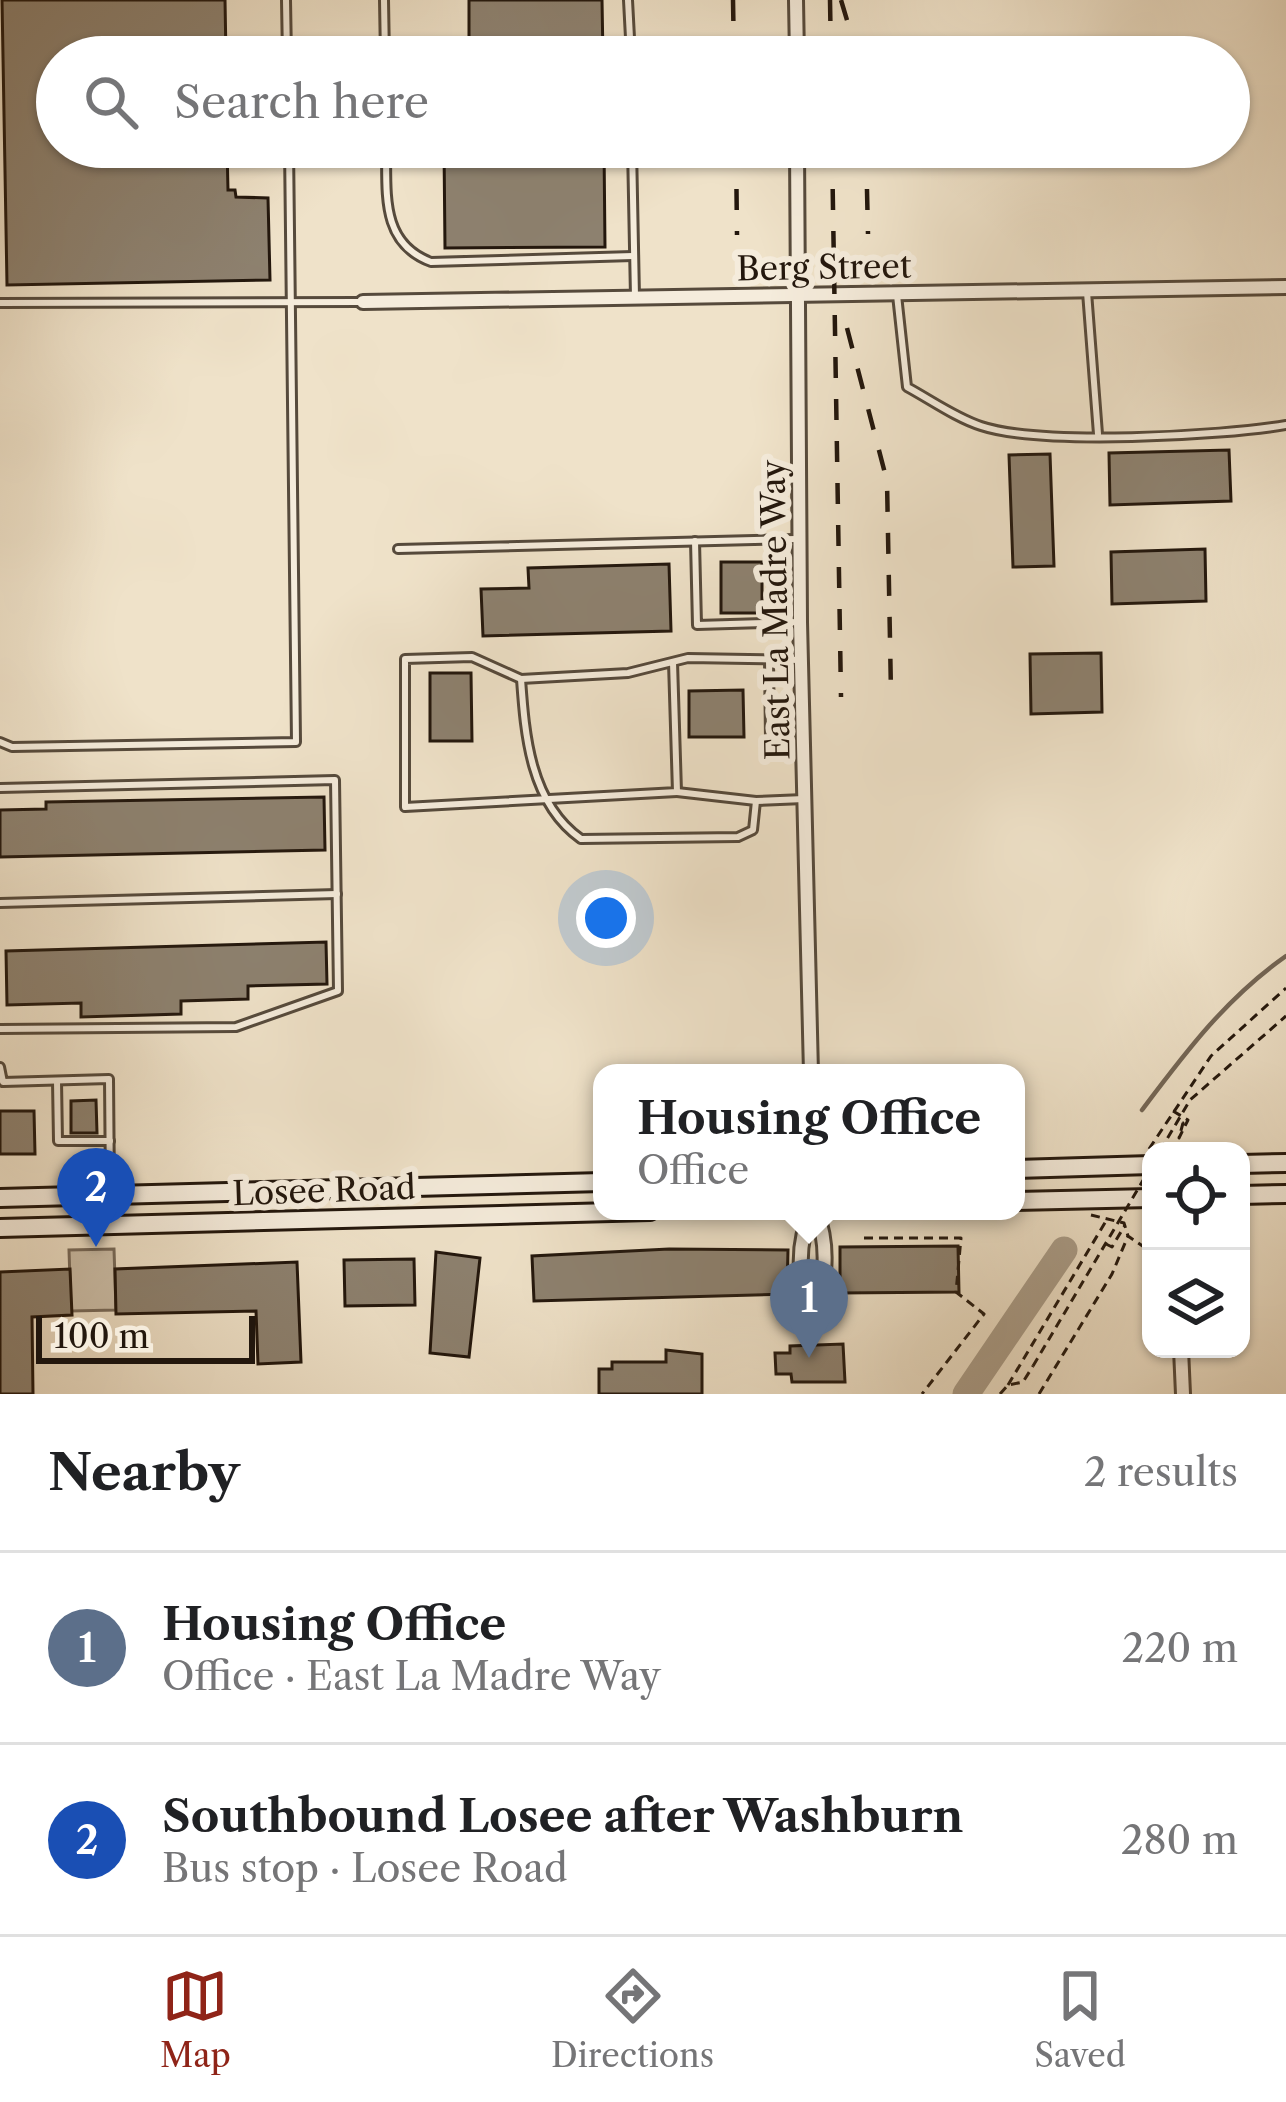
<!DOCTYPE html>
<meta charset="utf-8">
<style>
:root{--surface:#fff;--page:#f6f6f6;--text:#202124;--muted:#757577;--line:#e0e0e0;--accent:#8f2418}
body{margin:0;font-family:"Libre Caslon Text",serif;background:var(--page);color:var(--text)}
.controls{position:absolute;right:36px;bottom:36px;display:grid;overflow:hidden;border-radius:24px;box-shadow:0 3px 9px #0004}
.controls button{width:108px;height:108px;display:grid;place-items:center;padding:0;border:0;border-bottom:3px solid var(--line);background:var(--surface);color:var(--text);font:60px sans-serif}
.scale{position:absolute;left:36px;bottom:30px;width:219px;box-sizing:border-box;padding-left:12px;border:6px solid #23170d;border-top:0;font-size:33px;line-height:42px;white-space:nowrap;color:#23170d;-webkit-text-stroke:9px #f5ecdc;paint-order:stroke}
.you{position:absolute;left:606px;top:918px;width:42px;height:42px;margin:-30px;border:9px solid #fff;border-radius:50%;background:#1a73e8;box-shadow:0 0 0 18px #1a73e833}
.badge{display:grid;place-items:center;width:78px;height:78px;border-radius:50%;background:var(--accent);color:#fff;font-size:39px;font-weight:700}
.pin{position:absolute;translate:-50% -99px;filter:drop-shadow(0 3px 6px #0008)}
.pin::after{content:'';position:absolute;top:63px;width:42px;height:36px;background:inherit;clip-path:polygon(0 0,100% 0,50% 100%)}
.popup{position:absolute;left:593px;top:1064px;width:432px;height:156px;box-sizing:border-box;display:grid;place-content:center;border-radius:24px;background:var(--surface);filter:drop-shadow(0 3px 9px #0005);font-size:39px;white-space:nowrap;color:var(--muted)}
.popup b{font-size:45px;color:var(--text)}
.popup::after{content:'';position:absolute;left:50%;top:100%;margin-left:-24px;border:24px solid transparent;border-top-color:var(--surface)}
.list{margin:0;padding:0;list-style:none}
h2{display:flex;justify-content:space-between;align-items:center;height:156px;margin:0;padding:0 48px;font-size:51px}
h2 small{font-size:39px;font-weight:400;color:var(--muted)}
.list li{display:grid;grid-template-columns:78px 1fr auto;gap:36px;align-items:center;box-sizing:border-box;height:192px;padding:0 48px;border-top:3px solid var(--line)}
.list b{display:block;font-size:45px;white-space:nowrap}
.list p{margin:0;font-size:39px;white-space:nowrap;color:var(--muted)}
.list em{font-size:39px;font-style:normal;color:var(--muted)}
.icon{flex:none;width:66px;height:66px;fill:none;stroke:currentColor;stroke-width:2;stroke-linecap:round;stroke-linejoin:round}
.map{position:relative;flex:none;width:1286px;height:1394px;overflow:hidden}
.search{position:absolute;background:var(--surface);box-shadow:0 3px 9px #0004;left:36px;right:36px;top:36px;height:132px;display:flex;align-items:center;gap:30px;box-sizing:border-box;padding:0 42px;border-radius:66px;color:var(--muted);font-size:45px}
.sheet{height:540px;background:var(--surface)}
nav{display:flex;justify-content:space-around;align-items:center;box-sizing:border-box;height:168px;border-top:3px solid var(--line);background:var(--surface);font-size:33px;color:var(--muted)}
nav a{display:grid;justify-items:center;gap:6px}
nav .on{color:var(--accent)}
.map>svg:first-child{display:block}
</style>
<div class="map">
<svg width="1286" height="1394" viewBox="0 0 1286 1394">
<rect width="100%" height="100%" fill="#efe2c9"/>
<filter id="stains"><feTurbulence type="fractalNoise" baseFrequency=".00167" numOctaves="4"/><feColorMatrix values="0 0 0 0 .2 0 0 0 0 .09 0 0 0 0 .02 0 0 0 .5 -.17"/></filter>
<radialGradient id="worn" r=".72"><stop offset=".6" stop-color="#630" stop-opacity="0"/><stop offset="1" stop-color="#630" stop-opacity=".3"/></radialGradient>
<polygon fill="#ccbfa9" stroke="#786b5b" stroke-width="3" points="114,1249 116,1310 71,1311 69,1250"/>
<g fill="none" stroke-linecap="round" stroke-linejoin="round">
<path stroke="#746757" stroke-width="4.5" d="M1142,1110C1185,1053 1226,998 1286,956"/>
<polyline stroke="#aa9d89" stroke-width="27" points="966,1394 1064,1250"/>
</g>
<g fill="#8d816f" stroke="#23170d" stroke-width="3">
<polygon points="2,0 225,0 226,57 57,57 57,147 227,147 228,190 235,190 236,197 268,198 270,280 7,285"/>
<polygon points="469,0 602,0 603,57 469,57"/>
<polygon points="444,147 604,147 605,247 445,248"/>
<polygon points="1229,450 1231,501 1110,505 1109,453"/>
<polygon points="1050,454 1054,566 1013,567 1009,455"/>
<polygon points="1205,549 1206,601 1112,604 1111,552"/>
<rect x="721" y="562" width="41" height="51"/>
<polygon points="669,564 671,631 483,636 481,589 529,588 528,568"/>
<polygon points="1101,653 1102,712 1031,714 1030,654"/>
<polygon points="430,673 471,673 472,741 430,741"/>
<polygon points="743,690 744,737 689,737 689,691"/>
<polygon points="324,797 325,850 0,857 0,810 46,809 46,802"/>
<polygon points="326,942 327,984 248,986 248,999 181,1001 181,1014 81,1017 81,1003 7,1005 6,951"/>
<polygon points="96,1100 97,1133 71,1133 71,1101"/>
<polygon points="0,1111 34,1111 35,1154 0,1154"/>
<polygon points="958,1246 959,1292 840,1293 840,1247"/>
<polygon points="669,1249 788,1250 787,1294 534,1301 532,1256"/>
<polygon points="436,1252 480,1258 469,1357 430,1353"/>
<polygon points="414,1259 415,1305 345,1306 344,1260"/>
<polygon points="297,1262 301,1362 258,1364 256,1311 116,1314 115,1269"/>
<polygon points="70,1269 72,1315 32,1317 33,1394 0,1394 0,1272"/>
<polygon points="843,1344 845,1382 792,1382 791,1374 776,1374 775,1353 790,1353 790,1346"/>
<polygon points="666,1350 702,1354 702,1394 599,1394 599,1369 612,1369 612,1362 666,1362"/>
</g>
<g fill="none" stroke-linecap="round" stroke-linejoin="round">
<defs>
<g id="service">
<polyline points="286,0 287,57"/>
<polyline points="384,0 385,57"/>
<polyline points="628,0 631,57"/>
<path d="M386,147C387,193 380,243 431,262L633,256"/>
<polyline points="632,147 635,297"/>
<polyline points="1087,292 1098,434"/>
<path d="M897,295L907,387C931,400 956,418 981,426C1041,446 1221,436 1286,425"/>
<polyline points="0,303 360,302"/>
<polyline points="695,541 697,625 800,622"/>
<polyline points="398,549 796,539"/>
<polyline points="769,660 770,739"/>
<polyline points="673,662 677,792 405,807 405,659 472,657 521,679 628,673 688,658 800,660"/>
<path d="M521,679C525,735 530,803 581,839L738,837L753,830L756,801"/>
<polyline points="0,742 12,747 296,742 289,147"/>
<polyline points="0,788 335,780 338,991 236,1027 0,1029"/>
<polyline points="677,792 756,801 804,799"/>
<polyline points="0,903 337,894"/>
<polyline points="0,1067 3,1082 109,1079 110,1192"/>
<polyline points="57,1081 58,1141 110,1141"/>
</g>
<g id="minor">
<polyline points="796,0 797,57"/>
<polyline points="797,147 800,622 811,1073"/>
<polyline points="363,302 1286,287"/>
<path d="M812,1315C798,1283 796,1243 812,1211"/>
<path d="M812,1315C827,1282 829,1245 816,1211"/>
<polyline points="1181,1349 1183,1394"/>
</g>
<g id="secondary">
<polyline points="1241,1164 1286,1163"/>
<polyline points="1016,1169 1151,1165"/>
<polyline points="1241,1195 1286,1194"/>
<polyline points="0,1198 602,1182"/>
<polyline points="1016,1201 1151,1198"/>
<polyline points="0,1228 650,1211"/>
</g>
</defs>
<use href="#service" stroke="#564a3c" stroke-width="12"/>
<use href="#minor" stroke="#564a3c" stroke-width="18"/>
<use href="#secondary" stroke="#23170d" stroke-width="22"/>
<g stroke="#23170d" stroke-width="3" stroke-dasharray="9 6" stroke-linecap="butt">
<polyline points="1173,1111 1188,1120 1179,1138 1183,1123 1178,1121"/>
<polyline points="1149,1149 1211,1056 1286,988"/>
<polyline points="1091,1215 1124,1223 1128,1236 1144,1247"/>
<polyline points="864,1238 961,1238 956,1292 984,1314 922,1394"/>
<polyline points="1106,1244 1112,1247 1125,1225"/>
<polyline points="1008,1385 1106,1221"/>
<polyline points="1000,1394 1008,1385 1023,1382 1033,1366"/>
<polyline points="1039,1394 1112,1274 1128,1236"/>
</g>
<use href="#service" stroke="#f5ecdc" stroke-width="6"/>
<use href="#minor" stroke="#f5ecdc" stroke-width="12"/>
<use href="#secondary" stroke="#f5ecdc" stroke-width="16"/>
<g stroke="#23170d" stroke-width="4.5" stroke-dasharray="21 21" stroke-linecap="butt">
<polyline points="733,0 734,57"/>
<polyline points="830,0 831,57"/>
<polyline points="841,0 858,57"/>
<polyline points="736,147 737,235"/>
<polyline points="832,147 841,697"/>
<polyline points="866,147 868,234"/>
<polyline points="847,328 887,481 891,693"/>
</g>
<g stroke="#23170d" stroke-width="3" stroke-dasharray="9 6" stroke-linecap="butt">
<polyline points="1160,1151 1190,1100 1286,1016"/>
<polyline points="1033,1366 1151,1167"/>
</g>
</g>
<g text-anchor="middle" stroke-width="12" stroke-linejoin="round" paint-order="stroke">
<g font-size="33" fill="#23170d" stroke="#f5ecdc">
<text transform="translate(824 267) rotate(-1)" y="12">Berg Street</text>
<text transform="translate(775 610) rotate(-91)" y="12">East La Madre Way</text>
<text transform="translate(324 1190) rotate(-2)" y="12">Losee Road</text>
</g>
</g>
<rect width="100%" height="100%" filter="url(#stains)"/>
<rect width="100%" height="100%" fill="url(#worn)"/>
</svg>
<div class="controls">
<button><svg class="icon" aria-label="locate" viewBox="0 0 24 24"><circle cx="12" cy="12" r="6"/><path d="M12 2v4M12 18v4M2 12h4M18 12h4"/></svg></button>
<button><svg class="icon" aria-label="layers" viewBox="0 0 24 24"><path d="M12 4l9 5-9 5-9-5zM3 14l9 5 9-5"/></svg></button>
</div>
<div class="scale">100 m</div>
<div class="you"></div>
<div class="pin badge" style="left:809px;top:1358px;background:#5c6f8a">1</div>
<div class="popup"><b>Housing Office</b>Office</div>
<div class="pin badge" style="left:96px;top:1247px;background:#1a4fb4">2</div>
<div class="search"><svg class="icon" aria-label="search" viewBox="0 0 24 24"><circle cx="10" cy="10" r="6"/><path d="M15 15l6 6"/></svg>Search here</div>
</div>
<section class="sheet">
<h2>Nearby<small>2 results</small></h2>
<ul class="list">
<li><span class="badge" style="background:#5c6f8a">1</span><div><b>Housing Office</b><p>Office · East La Madre Way</p></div><em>220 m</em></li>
<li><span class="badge" style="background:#1a4fb4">2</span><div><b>Southbound Losee after Washburn</b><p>Bus stop · Losee Road</p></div><em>280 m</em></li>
</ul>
</section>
<nav>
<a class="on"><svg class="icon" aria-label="map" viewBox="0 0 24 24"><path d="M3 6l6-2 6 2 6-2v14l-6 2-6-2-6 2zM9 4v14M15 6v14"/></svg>Map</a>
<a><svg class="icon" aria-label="directions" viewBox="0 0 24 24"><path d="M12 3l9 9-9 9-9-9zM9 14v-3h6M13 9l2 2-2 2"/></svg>Directions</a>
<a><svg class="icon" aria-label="saved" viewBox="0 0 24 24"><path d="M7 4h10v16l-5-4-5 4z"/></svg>Saved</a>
</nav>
